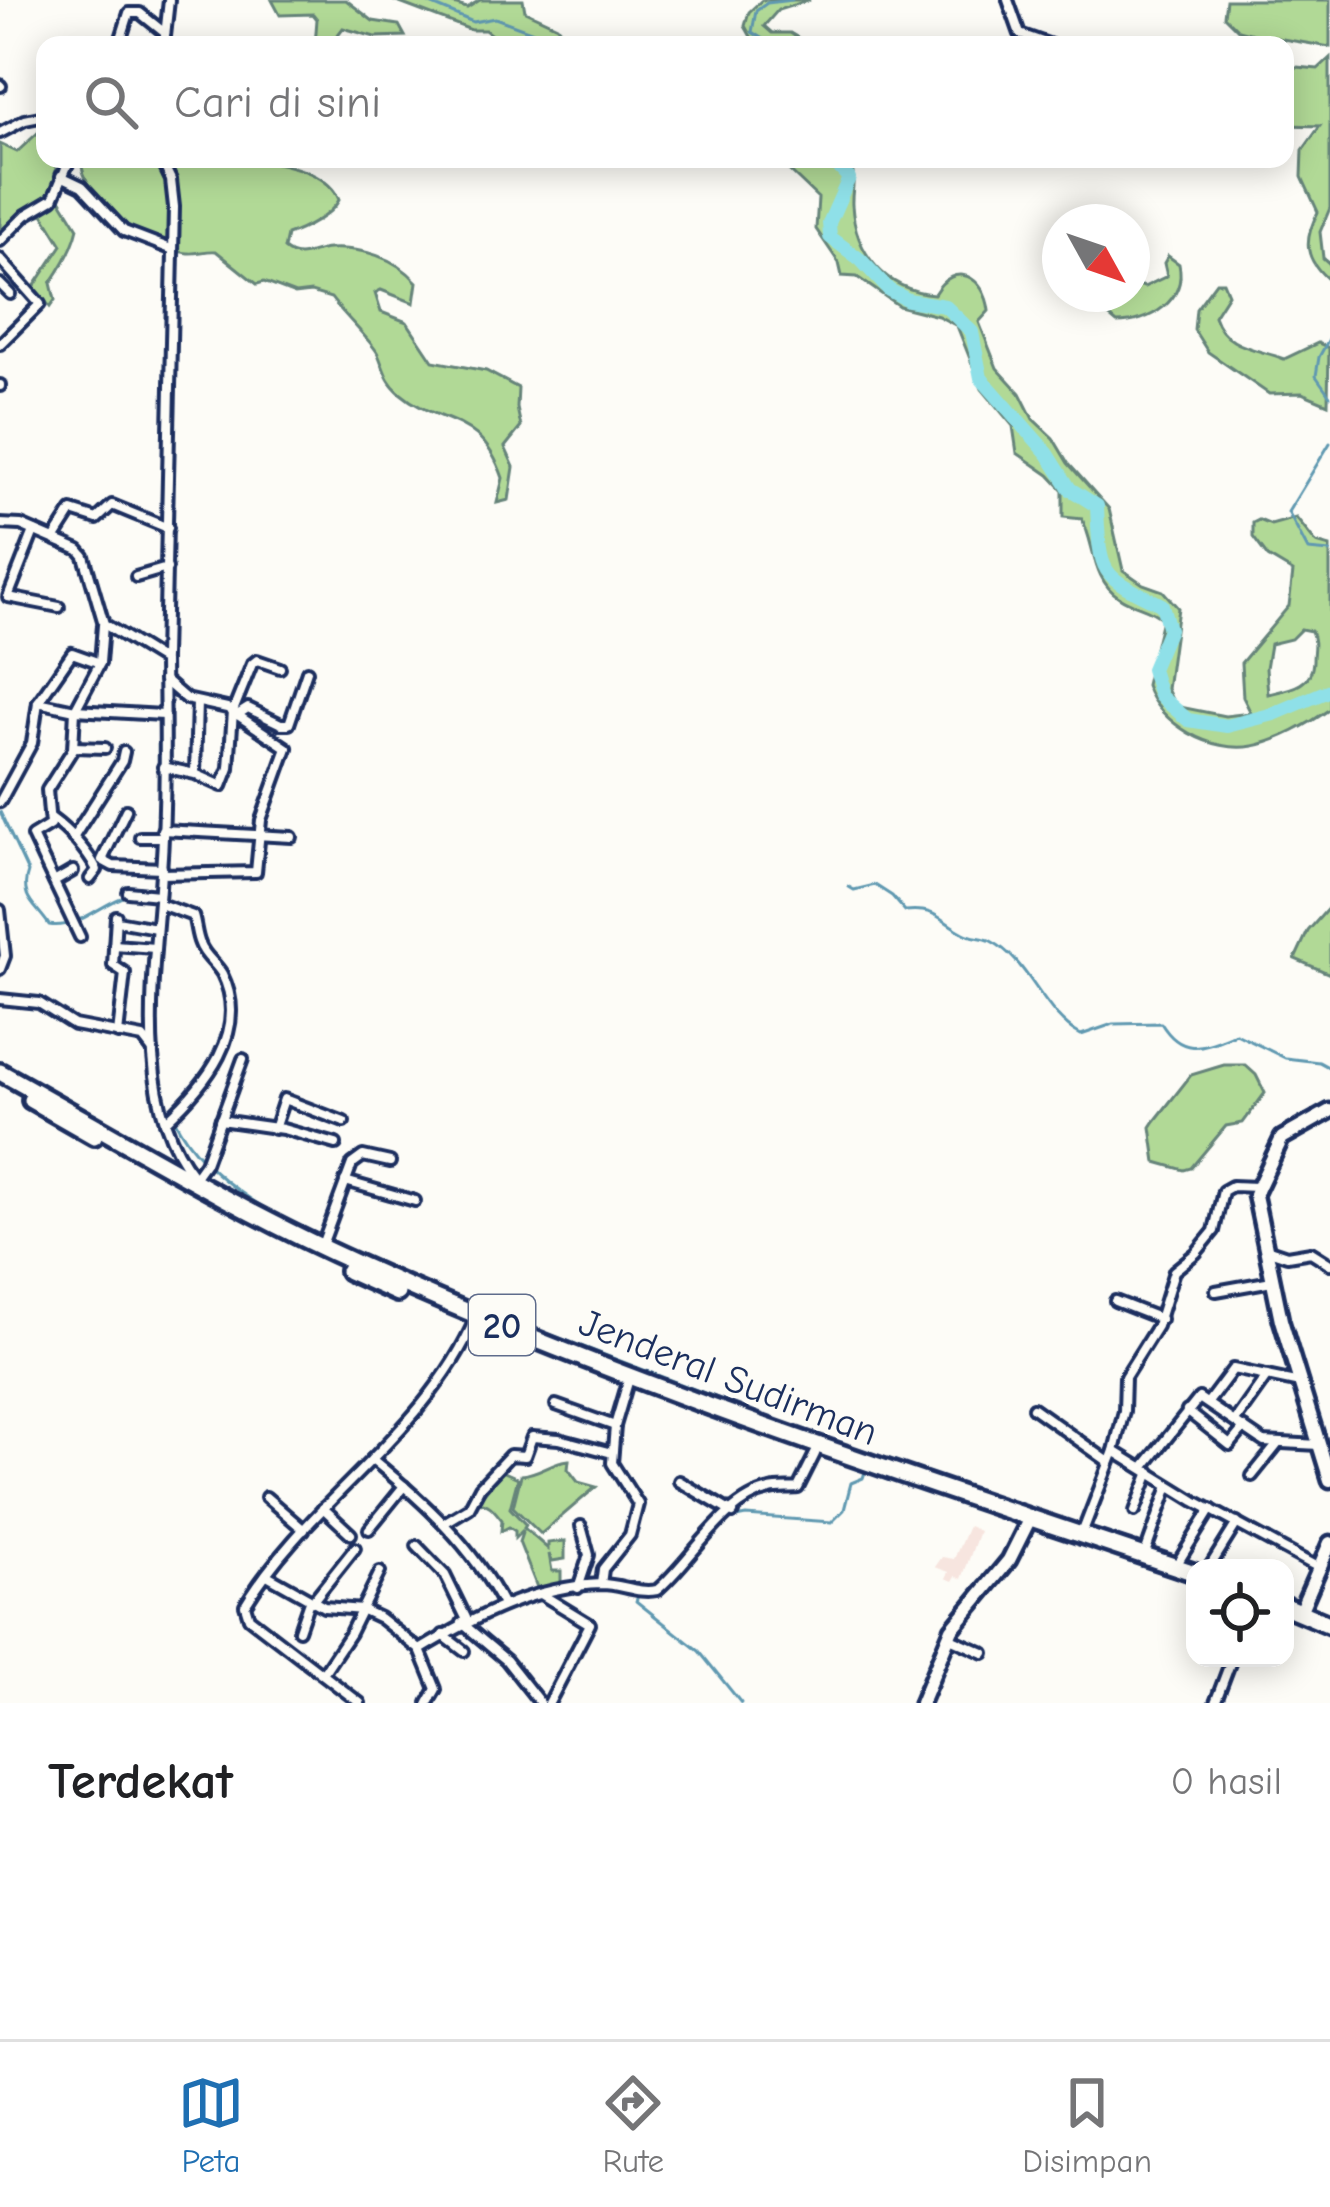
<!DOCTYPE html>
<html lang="id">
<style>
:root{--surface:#fff;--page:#f2f2f2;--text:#202124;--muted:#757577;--line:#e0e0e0;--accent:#1f6fb2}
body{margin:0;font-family:"Comic Neue",sans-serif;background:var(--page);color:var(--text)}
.controls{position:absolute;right:36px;bottom:36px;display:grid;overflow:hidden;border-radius:24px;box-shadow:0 6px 30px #0003}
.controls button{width:108px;height:108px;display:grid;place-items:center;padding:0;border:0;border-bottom:3px solid var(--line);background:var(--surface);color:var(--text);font:60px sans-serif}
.compass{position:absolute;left:1042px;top:204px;width:108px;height:108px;border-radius:50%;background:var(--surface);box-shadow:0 6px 30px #0003;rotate:130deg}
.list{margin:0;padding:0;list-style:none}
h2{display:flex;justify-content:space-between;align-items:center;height:156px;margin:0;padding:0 48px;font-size:51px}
h2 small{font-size:39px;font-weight:400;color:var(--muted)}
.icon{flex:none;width:66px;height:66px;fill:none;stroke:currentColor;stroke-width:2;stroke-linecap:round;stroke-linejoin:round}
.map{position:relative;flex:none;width:1330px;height:1703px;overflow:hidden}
.search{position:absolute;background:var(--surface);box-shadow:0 6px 30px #0003;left:36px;right:36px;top:36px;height:132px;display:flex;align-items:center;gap:30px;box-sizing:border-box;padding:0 42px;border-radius:24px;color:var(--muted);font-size:45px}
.sheet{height:336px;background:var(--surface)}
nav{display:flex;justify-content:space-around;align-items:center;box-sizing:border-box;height:168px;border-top:3px solid var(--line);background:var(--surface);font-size:33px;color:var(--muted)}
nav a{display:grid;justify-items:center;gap:6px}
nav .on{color:var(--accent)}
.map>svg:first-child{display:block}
</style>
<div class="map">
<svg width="1330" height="1703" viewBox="0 0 1330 1703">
<rect width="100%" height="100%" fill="#fdfcf7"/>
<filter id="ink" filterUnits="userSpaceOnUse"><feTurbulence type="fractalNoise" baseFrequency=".00833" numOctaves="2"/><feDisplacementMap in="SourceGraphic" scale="24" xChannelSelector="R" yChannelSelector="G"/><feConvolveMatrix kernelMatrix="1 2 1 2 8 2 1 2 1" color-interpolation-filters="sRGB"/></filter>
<g filter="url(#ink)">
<polygon fill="#f7e5df" points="968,1526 979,1531 962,1579 956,1576 953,1581 946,1578 949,1572 935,1567 942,1557 954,1559"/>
<g fill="#b1d996" stroke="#66847a" stroke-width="3" fill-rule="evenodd">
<polygon points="272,0 346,0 373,21 399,25 405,36 375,37 343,28 330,45 315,45 317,19 313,14 280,15"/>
<polygon points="392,0 440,0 467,8 480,0 523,0 525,11 557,26 571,45 504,45 485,30 471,30"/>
<polygon points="762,0 810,0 778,10 764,26 772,33 790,33 810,45 754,42 745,26 749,12"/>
<polygon points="1226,0 1330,0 1330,47 1253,34 1238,30 1224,16"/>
<path d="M1330,58V208L1320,232L1323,258L1330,264V281C1304,259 1303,241 1318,212L1302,177L1303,150L1320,126L1285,125V66L1318,69Z"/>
<path d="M44,127L45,159H57L54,189L78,228C74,247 62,267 51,283L55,300L50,307L34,287L62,245L43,214L11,224L0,232V144L17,152Z"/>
<path d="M81,159C137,159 317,140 339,200C331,216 302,230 287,235L284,249C300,262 311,250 329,249C361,247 395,257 417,282L414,303L381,290L375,293L381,312L407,322L433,361L486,371L518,388L517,408L521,427L505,447L514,467L509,500L497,503L503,478C480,411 441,428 400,393C385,380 385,370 378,354C375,345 340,311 331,298L311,292L295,294L264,282L257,284L216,251C206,250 197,254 188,253C150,250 81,198 81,159Z"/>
<path d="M777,159H848C858,176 851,187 852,205C855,253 885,290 934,294C955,259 985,277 989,311L979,322L997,368L1020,393L1033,419L1053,438L1068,463L1109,509L1123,570L1143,584L1163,591L1178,608L1167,689L1175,706L1225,716L1251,713L1243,697L1241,663L1289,606L1293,572L1268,557L1253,537V523L1259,520L1271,525L1296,518L1316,543L1330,547V709C1309,724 1279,741 1253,746C1212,754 1159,724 1146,685L1162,619C1149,607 1133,607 1119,597C1092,580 1095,544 1082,519L1063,517V490L1049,475L1017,453L1013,426L982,389L957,326L938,316L899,306L857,277L842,276L839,263L816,229L818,198ZM1301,629L1311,631C1316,643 1313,649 1313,661C1312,687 1289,689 1268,694L1266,668L1270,644L1291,639Z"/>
<path d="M1168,256L1179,264C1187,301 1149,323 1117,323L1097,306L1090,294H1132V282L1144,287L1167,276L1164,263Z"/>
<path d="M1216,282H1223L1228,294L1214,316C1225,349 1256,348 1284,359L1318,343L1329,348L1328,404L1302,393L1269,394L1208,352L1194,330L1196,309Z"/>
<polygon points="1330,906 1330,974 1295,959 1308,931"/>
<polygon points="1224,1065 1245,1065 1256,1075 1265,1093 1243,1123 1226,1126 1191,1168 1184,1170 1156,1162 1151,1127 1155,1121 1191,1075"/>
<path d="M569,1460L568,1469L578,1482L596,1487L541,1534L513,1507L521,1475C539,1474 552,1461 569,1460Z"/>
<path d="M502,1471L518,1478L510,1508L526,1525L524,1528L548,1549V1543L565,1541V1559L552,1561L549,1554L552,1571H561V1588L538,1590L519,1542L523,1530L515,1538V1531L509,1527L501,1531L502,1520C494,1510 490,1503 477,1502Z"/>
</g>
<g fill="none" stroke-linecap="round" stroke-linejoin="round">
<g stroke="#6199b1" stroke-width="3">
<polyline points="421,0 473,22 495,18 569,45"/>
<polyline points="772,45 752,32 756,11 767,3 792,0"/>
<polyline points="1330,337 1319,357 1316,376 1330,396"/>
<polyline points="1330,443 1288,512 1308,550 1330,552"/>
<path d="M0,812L28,872C19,898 36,905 49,925C78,930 101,903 129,895"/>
<path d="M849,887L854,890L875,885L892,896L905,911C938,908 938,920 964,933C972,938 983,937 991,941C1030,961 1042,1014 1081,1035L1113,1024L1161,1023C1183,1059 1205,1046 1236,1034L1285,1058L1319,1062L1330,1068"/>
<path d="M182,1111L174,1119C213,1198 318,1235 393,1271"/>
<polyline points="457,1299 852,1449"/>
<polyline points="708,1540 731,1519 746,1516 832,1522 844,1510 851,1483 863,1478 866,1469"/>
<polyline points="660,1593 678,1574"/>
<polyline points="644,1594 639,1594 636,1601 699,1651 741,1703"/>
<polyline points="1210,1703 1212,1697"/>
</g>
<path stroke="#8fe0e8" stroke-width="14" d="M831,159L849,178L829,223L830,237L861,260L889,290L908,300L945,306L972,332L981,378L1048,454L1070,489L1097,506C1100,577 1100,575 1162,605L1169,629L1152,669L1160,696L1188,720L1227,726L1274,714L1330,690"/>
<defs>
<g id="street">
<polyline points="1008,0 1020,34 1051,45"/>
<polyline points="119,45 129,13 140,13 165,33"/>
<polyline points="164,45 169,0"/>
<polyline points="0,85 1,86"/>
<polyline points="0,133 25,120 45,116"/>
<polyline points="161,159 171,180 174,207 164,658"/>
<polyline points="61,176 82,186 124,231 171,249"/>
<polyline points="0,241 26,215 53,199 70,159"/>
<polyline points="0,259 40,304 0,344"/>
<polyline points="0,284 10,294"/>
<polyline points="0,385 0,386"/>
<path d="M0,524L21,525L79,550L84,556L104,624L164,661C165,731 166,803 161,872C156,963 131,1099 193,1175"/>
<polyline points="34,531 8,597 59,607"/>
<polyline points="54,539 72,511 97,519 112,505 168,528"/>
<polyline points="136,577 167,568"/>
<polyline points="38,702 72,653 100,663"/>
<polyline points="237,715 248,708 281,724 289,724 307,671"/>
<polyline points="74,747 105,748"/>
<polyline points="163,767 195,774 222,786 229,768 233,711 252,664 257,660 280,668"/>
<polyline points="195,773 197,702"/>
<polyline points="0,802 32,743 38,702 75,710 163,715"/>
<polyline points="126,810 102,860 113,866 162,868"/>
<path d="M51,818C69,831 87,851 97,870L90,879"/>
<polyline points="162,830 292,837"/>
<polyline points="140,837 162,837"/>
<polyline points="73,838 122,761 124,752"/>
<polyline points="161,874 256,872 261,820 287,748 227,708 186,699 164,680"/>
<polyline points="54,882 73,871"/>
<polyline points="128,892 159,895"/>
<path d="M160,904L193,916C196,925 196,935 200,944C204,956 216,963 222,974C251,1032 204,1086 165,1122"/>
<polyline points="0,910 5,956 0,969"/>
<polyline points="116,916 113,965 125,973 118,1034"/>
<polyline points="117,921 156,928"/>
<polyline points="80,937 32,836 50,825 47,790 73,749 75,710 100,663 103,625"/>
<polyline points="114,945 155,948"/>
<polyline points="0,999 39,1003 74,1025 143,1038 153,1051"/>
<polyline points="220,1120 283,1129 336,1144"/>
<polyline points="274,1129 284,1099 344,1122"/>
<polyline points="195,1177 205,1163 243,1059"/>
<polyline points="345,1181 415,1201"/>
<polyline points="322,1245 352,1164 363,1156 390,1162"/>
<polyline points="1266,1249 1287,1256 1311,1252 1330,1264"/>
<polyline points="1216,1291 1272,1281"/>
<polyline points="1115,1301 1161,1319"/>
<polyline points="1209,1401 1233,1369 1300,1383"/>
<polyline points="556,1405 615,1426"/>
<polyline points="1033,1408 1109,1462"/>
<polyline points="1187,1411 1230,1445 1244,1428"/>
<polyline points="1235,1421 1267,1376"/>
<polyline points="1114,1451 1195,1501 1319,1568"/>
<path d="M372,1459C423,1501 472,1545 503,1605"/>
<polyline points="1143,1468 1199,1398 1264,1442 1319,1445"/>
<polyline points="1252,1476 1277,1445"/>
<polyline points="679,1481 733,1513"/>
<polyline points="266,1497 304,1530"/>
<polyline points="323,1508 351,1534"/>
<polyline points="1135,1511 1150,1472"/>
<polyline points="444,1523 469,1508 480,1487 510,1455 525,1456 532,1437 559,1439 612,1453"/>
<polyline points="369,1529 404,1486"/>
<polyline points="1081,1536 1114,1451 1124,1411 1125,1377 1157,1326 1174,1271 1196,1253 1214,1231 1223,1191 1232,1186 1257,1187"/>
<polyline points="417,1546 445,1575 467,1620"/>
<polyline points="1144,1556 1169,1486"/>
<polyline points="1177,1564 1211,1509"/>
<polyline points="1209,1568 1237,1523"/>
<polyline points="267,1575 324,1607 363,1610 380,1618 420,1650 436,1689 428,1703"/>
<polyline points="601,1584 603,1569 630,1535 638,1504 612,1463 615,1426 628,1382"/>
<polyline points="578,1588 589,1555 581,1526"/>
<polyline points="541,1594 590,1624 549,1703"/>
<polyline points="312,1602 355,1548"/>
<polyline points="462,1623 506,1660 540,1703"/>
<polyline points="299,1630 309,1601"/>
<polyline points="443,1635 464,1651"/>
<polyline points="950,1638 984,1653"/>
<path d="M420,1650C476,1616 534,1586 602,1584C621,1584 638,1594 657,1590C691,1562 723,1500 770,1490C778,1488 789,1489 798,1488L815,1454"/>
<polyline points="324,1672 350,1633 380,1572"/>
<path d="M360,1703L249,1618L245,1605C310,1498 427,1434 476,1317"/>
<polyline points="1215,1703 1232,1658"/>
</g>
<g id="secondary">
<polyline points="1330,1111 1282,1138 1255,1195 1281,1320 1330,1480"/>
<polyline points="1300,1612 1330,1543"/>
<polyline points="921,1703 952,1629 1009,1560 1029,1520"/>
</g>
<g id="highway">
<path d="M0,1072C119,1138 236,1210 360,1265C631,1387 914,1479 1195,1573"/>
<polyline points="31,1100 94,1136"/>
<polyline points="348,1271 397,1293"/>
<polyline points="1285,1606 1330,1625"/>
</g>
</defs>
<use href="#street" stroke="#1b2f5e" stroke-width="16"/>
<use href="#secondary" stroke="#1b2f5e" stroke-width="21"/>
<use href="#highway" stroke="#1b2f5e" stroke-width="24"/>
<use href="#street" stroke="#fdfcf7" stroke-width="8"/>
<use href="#secondary" stroke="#fdfcf7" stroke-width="12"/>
<use href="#highway" stroke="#fdfcf7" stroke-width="15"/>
</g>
</g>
<g text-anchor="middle" stroke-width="10" stroke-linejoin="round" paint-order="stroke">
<rect fill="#fdfcf7" stroke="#5f6c8c" stroke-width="3" x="469" y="1295" width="66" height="60" rx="9"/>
<g font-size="36" font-weight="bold" fill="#1b2f5e">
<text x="502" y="1338">20</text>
</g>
<g font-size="39" fill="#1b2f5e" stroke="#fdfcf7">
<text transform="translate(729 1376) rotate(21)" y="14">Jenderal Sudirman</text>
</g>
</g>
</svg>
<div class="controls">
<button><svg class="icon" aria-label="locate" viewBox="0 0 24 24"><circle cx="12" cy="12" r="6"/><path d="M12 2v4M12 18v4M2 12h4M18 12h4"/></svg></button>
</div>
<svg class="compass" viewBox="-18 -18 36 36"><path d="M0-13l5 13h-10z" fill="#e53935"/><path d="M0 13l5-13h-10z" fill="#757577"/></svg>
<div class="search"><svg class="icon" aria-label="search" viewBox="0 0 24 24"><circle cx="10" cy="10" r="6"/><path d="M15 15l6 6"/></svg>Cari di sini</div>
</div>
<section class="sheet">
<h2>Terdekat<small>0 hasil</small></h2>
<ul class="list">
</ul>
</section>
<nav>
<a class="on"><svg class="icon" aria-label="map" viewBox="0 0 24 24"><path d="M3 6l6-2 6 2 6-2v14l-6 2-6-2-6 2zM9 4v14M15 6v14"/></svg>Peta</a>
<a><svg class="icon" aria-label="directions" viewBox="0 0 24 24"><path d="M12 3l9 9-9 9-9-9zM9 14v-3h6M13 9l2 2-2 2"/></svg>Rute</a>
<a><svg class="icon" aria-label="saved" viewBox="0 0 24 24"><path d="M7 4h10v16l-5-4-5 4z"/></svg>Disimpan</a>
</nav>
